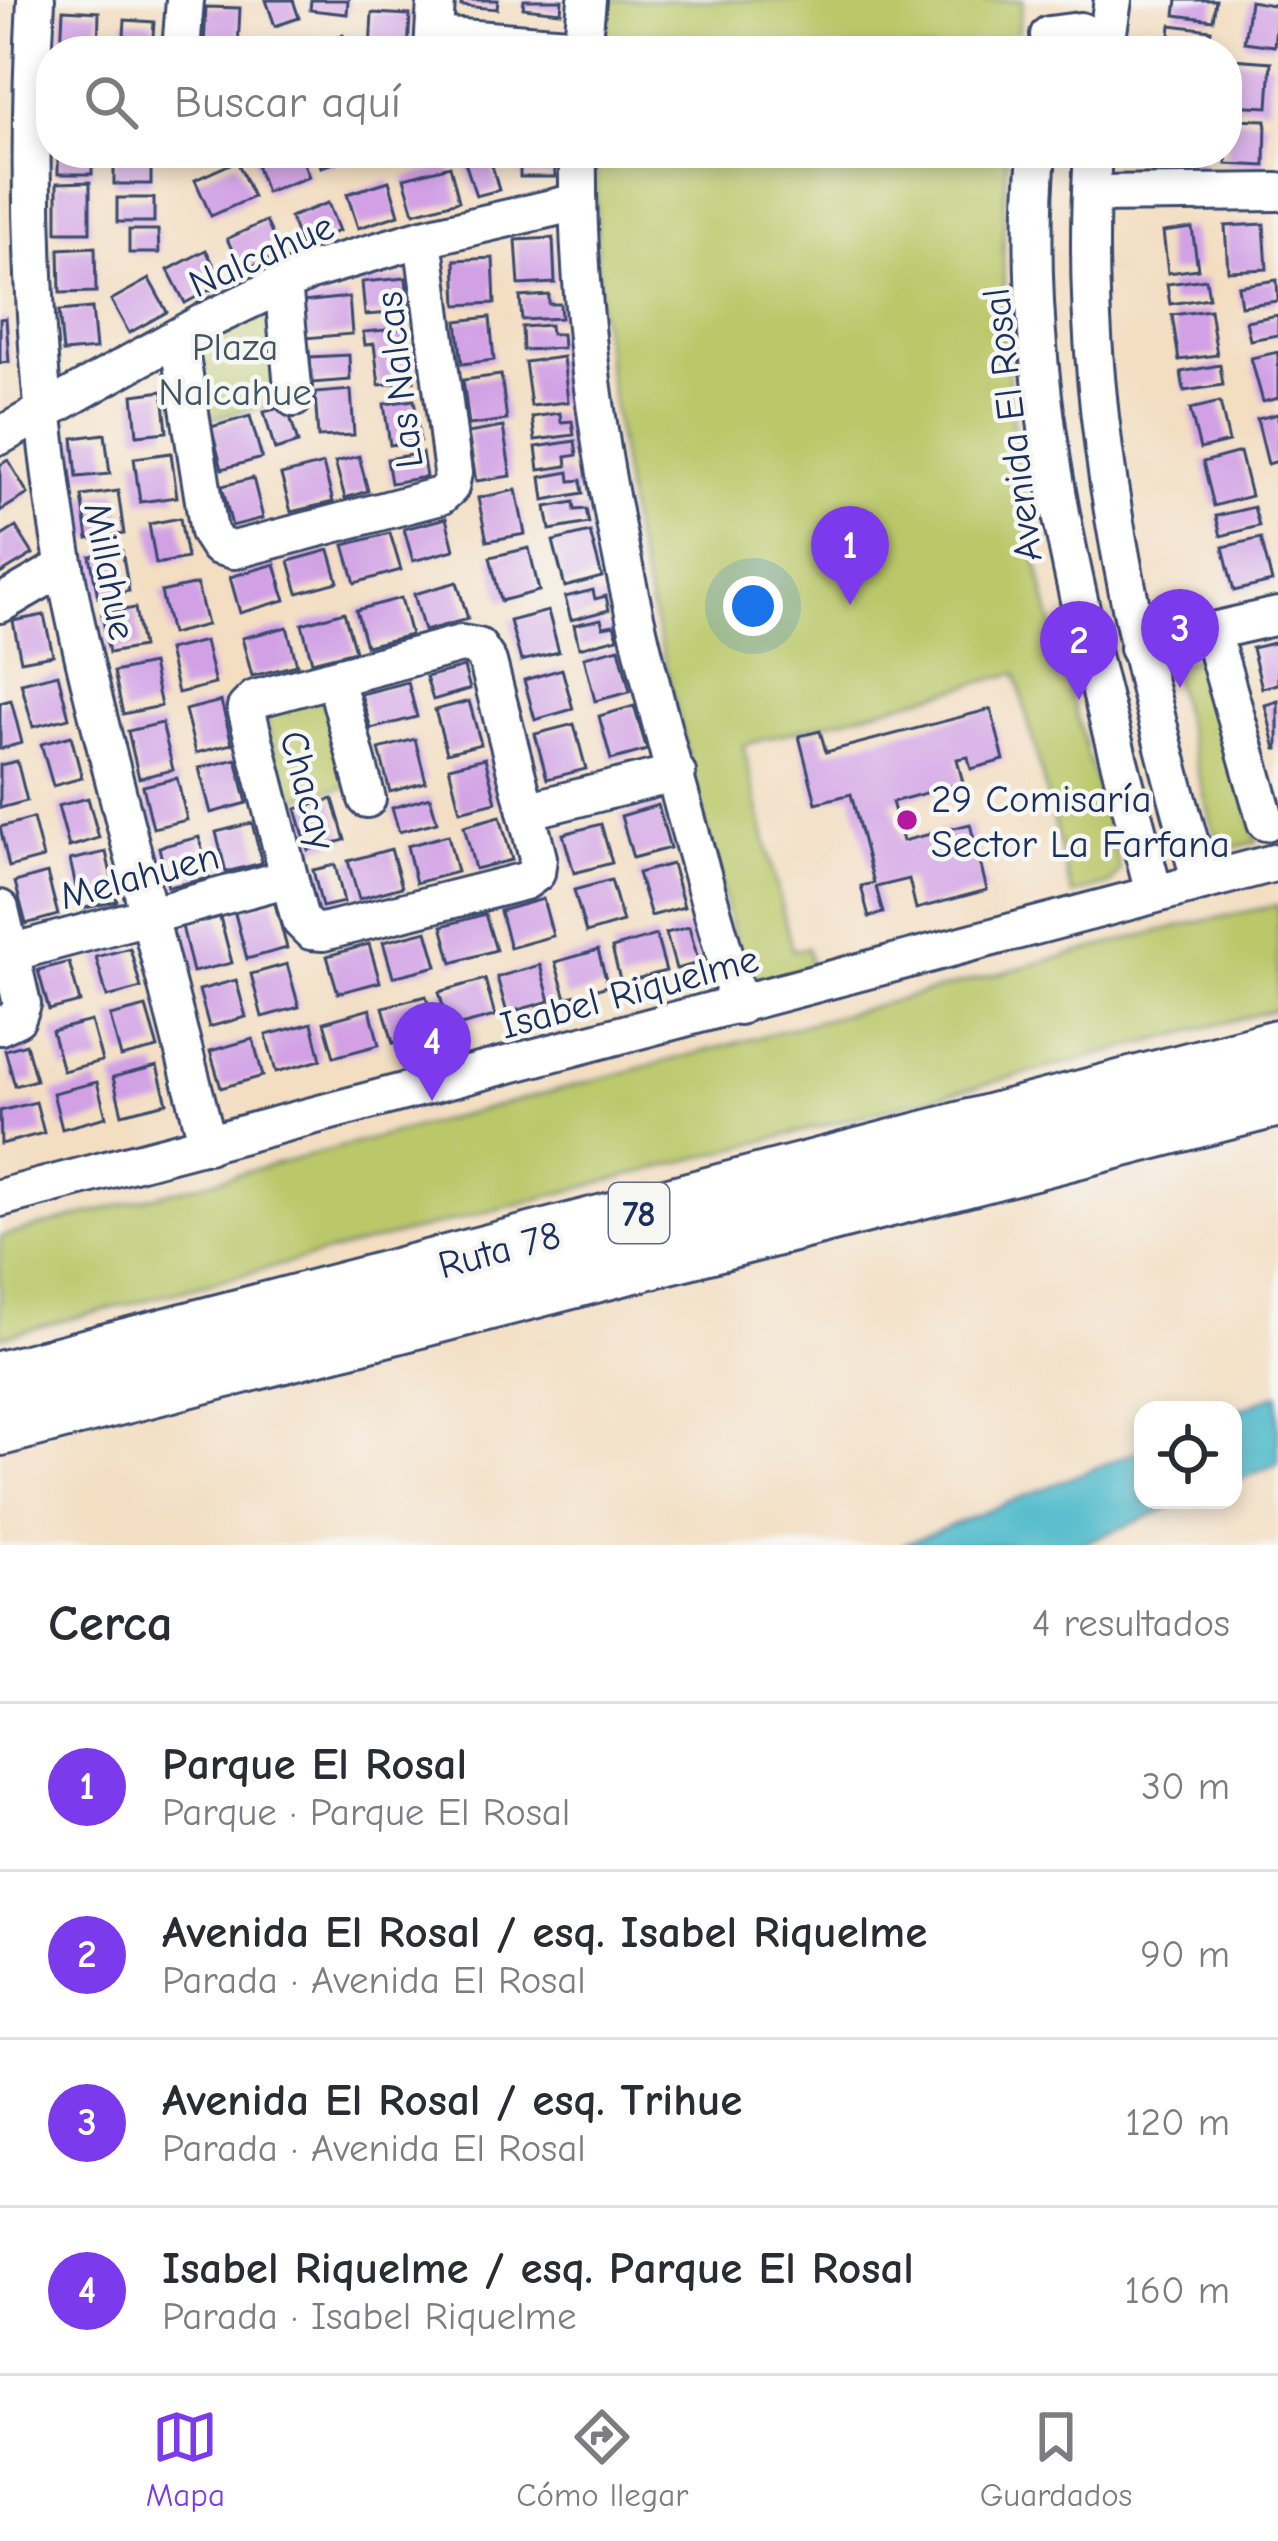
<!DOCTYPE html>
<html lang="es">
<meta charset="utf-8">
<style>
:root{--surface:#fff;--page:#f7f7f7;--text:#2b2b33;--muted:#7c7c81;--line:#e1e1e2;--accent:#7c3aed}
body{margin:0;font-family:"Comic Neue",sans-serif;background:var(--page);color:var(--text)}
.controls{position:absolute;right:36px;bottom:36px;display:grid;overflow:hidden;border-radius:24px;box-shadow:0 6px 18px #0003}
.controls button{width:108px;height:108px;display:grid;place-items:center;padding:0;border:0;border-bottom:3px solid var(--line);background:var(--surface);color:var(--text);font:60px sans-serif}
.you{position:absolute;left:753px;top:606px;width:42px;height:42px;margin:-30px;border:9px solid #fff;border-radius:50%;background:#1a73e8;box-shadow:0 0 0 18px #1a73e833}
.badge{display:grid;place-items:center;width:78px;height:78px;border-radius:50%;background:var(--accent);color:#fff;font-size:39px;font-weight:700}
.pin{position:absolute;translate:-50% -99px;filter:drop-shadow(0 3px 6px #0008)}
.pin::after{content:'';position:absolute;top:63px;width:42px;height:36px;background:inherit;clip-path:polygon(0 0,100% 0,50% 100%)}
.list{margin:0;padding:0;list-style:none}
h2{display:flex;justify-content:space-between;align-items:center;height:156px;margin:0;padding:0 48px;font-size:51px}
h2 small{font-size:39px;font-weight:400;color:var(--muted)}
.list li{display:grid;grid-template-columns:78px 1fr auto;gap:36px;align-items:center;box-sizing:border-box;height:168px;padding:0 48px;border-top:3px solid var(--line)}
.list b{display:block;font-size:45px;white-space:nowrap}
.list p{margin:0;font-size:39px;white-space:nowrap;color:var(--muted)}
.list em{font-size:39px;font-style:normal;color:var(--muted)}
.icon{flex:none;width:66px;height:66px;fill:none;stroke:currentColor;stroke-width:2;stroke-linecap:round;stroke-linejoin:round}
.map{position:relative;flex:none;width:1278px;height:1545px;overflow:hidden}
.search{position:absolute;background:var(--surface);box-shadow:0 6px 18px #0003;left:36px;right:36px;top:36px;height:132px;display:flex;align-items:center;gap:30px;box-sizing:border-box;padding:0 42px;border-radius:48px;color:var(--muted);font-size:45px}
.sheet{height:828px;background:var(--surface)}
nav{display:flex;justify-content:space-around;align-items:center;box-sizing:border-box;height:168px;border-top:3px solid var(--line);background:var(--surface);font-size:33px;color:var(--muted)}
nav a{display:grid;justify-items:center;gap:6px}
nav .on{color:var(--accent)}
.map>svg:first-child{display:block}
</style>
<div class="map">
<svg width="1278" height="1545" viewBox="0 0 1278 1545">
<rect width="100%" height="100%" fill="#f6f6f2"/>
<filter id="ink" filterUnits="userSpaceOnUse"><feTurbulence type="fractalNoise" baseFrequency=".00833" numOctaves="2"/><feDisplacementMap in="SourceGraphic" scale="24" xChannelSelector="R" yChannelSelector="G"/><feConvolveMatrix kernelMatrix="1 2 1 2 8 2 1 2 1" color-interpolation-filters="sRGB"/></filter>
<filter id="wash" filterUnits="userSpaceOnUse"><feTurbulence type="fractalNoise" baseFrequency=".004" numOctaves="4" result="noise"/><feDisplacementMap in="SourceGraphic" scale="48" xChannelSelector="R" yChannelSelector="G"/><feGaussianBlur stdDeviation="2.7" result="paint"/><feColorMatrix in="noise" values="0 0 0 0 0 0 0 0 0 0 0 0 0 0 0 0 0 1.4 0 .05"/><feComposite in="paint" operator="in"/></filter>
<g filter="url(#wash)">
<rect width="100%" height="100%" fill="#f3dec2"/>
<g fill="#bbc86a" stroke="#6b7c64" stroke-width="3">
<polygon points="604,0 1023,0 1015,51 600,51"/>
<path d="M595,153H1007C1000,253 1003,354 1017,454C1037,595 1083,733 1120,870L1110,884L1072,895L1016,673L743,745L792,950L807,948L811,966L761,983L739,958L631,527L598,298Z"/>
<polygon points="267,306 284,402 199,421 192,348"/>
<polygon points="1208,656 1257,842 1232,848 1213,829 1170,666"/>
<polygon points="320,691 350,786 286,801 264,712"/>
<polygon points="1278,905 1278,1009 0,1337 0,1237 1171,928"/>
</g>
<g fill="#4eb9ca" stroke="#347494" stroke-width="3">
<polygon points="1278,1394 1278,1464 1233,1482 1233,1412"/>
<polygon points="1143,1449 1143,1500 1189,1500 1079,1545 902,1545"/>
</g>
<g id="blocks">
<g fill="#d1a0e5">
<polygon points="266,0 293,0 299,18 275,26"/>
<polygon points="311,0 348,0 347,14 310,10"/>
<polygon points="462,0 498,0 497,9 461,6"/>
<polygon points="524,0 562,0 561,12 523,8"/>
<polygon points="1177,0 1216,0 1213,20 1175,15"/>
<polygon points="1250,1 1278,6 1274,46 1244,42"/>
<polygon points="206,7 240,8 238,49 204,47"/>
<polygon points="63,10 99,12 98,51 61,51"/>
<polygon points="372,13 410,15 408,51 370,51"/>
<polygon points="125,20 154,22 152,51 123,51"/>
<polygon points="1171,25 1211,30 1208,50 1169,45"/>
<polygon points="343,35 347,51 300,51 299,46"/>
<polygon points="1232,59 1271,62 1268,107 1229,105"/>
<polygon points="1228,119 1266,120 1265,166 1226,164"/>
<rect x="58" y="153" width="34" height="21"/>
<rect x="114" y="153" width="37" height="31"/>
<polygon points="260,153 300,153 309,177 266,192 253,156"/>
<polygon points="317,153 363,153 363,154 321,167"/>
<polygon points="520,153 554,153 555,177 520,177"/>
<polygon points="1163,153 1202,153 1201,166 1162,164"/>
<polygon points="489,155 499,190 476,196 465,162"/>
<polygon points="237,161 253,197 211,216 195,180"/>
<polygon points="450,166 459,201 414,213 404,178"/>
<polygon points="389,181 399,215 358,228 347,194"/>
<polygon points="90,182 90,232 57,232 57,183"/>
<rect x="117" y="198" width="37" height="24"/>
<polygon points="328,203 339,231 301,246 290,217"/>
<polygon points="266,221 281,253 242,271 227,239"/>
<polygon points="1264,224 1267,269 1228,271 1225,226"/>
<polygon points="1192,228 1198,269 1168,273 1163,232"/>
<polygon points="129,230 158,230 159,253 129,253"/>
<polygon points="553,238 555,283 519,285 516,240"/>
<polygon points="95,247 96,292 60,293 59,249"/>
<polygon points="206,250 223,283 185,303 168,270"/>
<polygon points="493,258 495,303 457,305 455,260"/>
<polygon points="406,278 409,312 365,315 362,282"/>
<polygon points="149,279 167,312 129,333 111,300"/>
<polygon points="1206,279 1209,298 1170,304 1167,284"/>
<polygon points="1277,280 1278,301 1241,306 1238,286"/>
<polygon points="549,295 549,304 560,304 561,318 522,320 520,297"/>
<polygon points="349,297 352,334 306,338 302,302"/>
<polygon points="92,308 96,349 63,352 59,311"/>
<polygon points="1210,310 1217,355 1179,360 1172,315"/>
<polygon points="1278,315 1278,335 1250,340 1246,321"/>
<polygon points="490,317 494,360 462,364 457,321"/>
<polygon points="6,318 9,362 0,363 0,319"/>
<polygon points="550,325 551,334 562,334 563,348 523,350 522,327"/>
<polygon points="408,328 414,381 379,385 374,344 365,345 363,332"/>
<polygon points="1278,352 1278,398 1263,402 1251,358"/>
<polygon points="349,355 350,380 312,383 310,357"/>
<polygon points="563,357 568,402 531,406 525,362"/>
<polygon points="1220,365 1223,385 1184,391 1181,372"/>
<polygon points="501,375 507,420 469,425 463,380"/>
<polygon points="351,390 354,435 318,437 315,393"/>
<polygon points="163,391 167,432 137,435 133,395"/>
<polygon points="414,400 420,441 390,445 384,404"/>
<polygon points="1220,402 1229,442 1200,449 1190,409"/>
<polygon points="287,406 298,443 275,450 264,412"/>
<polygon points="560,413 561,422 572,421 574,435 535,440 532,417"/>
<polygon points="1278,414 1278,461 1268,464 1257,419"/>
<polygon points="250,416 262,458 222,469 211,427"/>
<polygon points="503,427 511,476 476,481 468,433"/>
<polygon points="105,434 110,474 77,477 73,438"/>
<polygon points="575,441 577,455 566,457 567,466 539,470 536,447"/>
<polygon points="1240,452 1251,496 1214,506 1203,462"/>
<polygon points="171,453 177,497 140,502 134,458"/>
<polygon points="422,453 426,477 391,483 387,459"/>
<polygon points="359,456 368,491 345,498 335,462"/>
<polygon points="8,460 28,494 0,511 0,465"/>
<polygon points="323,464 333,502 291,512 281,475"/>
<polygon points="569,472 570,481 581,480 583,493 544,500 541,477"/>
<polygon points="253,478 263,518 232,526 222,486"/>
<polygon points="516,490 525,534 487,541 478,498"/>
<polygon points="118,491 124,534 88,539 82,496"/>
<polygon points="574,502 575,510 586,509 589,523 550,530 546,507"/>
<polygon points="1254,507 1259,526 1221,536 1216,516"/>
<polygon points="180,518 187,558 156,564 149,524"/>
<polygon points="446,518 454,550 413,561 404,529"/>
<polygon points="16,527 33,554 0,574 0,537"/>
<polygon points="590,532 602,577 565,587 553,541"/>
<polygon points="390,533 401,570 355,583 344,545"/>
<polygon points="1261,538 1272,582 1234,591 1223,547"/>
<polygon points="529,548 539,591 501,601 490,557"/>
<polygon points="329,550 338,582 298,593 289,561"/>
<polygon points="122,551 129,591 98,597 90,556"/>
<polygon points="275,564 285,600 240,613 230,577"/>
<polygon points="457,582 468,619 424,631 414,594"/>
<polygon points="197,584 207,625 171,634 161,592"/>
<polygon points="593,590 595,599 606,596 609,610 571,620 565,597"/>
<polygon points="401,598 411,635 366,646 356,610"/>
<polygon points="135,608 142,647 109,653 102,614"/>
<polygon points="548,611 559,652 521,661 510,621"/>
<polygon points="344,612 355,651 312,662 302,624"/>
<polygon points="44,615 53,655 21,661 13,621"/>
<polygon points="601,619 603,627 614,625 618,638 579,648 574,625"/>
<polygon points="287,627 297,665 252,676 242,638"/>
<polygon points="205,641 215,684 178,693 168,650"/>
<polygon points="1278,642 1278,684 1262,688 1252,648"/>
<polygon points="619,648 630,692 595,701 584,657"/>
<polygon points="152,664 161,706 123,714 114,672"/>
<polygon points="464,667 470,689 433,700 426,677"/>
<polygon points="562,669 573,709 535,720 524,680"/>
<polygon points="58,674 69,718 33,727 21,683"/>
<polygon points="408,682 417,717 371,729 361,694"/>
<polygon points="11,700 22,743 0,749 0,703"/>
<polygon points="221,701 232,744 196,753 185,710"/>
<polygon points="469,701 481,744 447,753 435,710"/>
<polygon points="1278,701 1278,749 1276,749 1265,705"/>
<polygon points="634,706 647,750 611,760 599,716"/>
<polygon points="991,709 1004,760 971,769 968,757 957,759 963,783 892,802 903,841 970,824 987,890 916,909 909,879 876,887 883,913 869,917 861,886 874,883 851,794 816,803 799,736 820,731 826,752"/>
<polygon points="162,723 173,770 139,778 128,731"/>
<polygon points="574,724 586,769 547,779 535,734"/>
<polygon points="71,736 82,778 53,786 41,744"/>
<polygon points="415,739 426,782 390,792 379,749"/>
<polygon points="485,758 496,802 460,811 449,767"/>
<polygon points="236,759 247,803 211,813 199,768"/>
<polygon points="17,761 27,801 0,808 0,765"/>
<polygon points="177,778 187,820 153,828 143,786"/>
<polygon points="430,797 437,822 399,832 392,808"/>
<polygon points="88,798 99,838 69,847 58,806"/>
<polygon points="333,799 345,840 308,850 296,809"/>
<polygon points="658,805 670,848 633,858 621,816"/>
<polygon points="500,816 512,860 475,869 464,826"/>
<polygon points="33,818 43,858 9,867 0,827"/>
<polygon points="252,823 262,863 226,872 216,832"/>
<polygon points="601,824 612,863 574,873 563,834"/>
<polygon points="448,835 457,872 416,883 407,846"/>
<polygon points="199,837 209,878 168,887 159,847"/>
<polygon points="391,849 402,887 359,899 348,861"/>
<polygon points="106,852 117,901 81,909 70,860"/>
<polygon points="672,864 684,907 651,916 638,873"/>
<polygon points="335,865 344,902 322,907 313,870"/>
<polygon points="47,873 58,915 26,924 15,882"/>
<polygon points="611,880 623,922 586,933 574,890"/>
<polygon points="543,899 553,936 510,948 500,911"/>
<polygon points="274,900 287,948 247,959 234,910"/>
<polygon points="485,914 496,950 452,963 442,926"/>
<polygon points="220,917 232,963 193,972 182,926"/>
<polygon points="689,927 699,963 676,969 666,933"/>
<polygon points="427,931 437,966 393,977 383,942"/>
<polygon points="656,935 666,971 621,983 612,948"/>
<polygon points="369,944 380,982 338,993 327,956"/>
<polygon points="130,948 141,988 107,997 96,957"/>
<polygon points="598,950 608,986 566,998 555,962"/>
<polygon points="69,962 80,1002 49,1010 38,970"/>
<polygon points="287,964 299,1007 262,1017 251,974"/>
<polygon points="540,965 550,1001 507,1013 497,977"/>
<polygon points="485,979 495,1016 449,1028 439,992"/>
<polygon points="236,980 246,1017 209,1027 199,990"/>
<polygon points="426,996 436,1030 393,1043 383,1007"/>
<polygon points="146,1007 158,1048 121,1057 110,1016"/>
<polygon points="370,1009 379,1045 334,1057 324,1022"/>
<polygon points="91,1021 102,1061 63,1071 52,1031"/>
<polygon points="312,1023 321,1060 276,1072 266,1035"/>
<polygon points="253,1039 263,1076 221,1088 210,1051"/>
<polygon points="26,1044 36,1080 15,1086 5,1050"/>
<polygon points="157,1066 167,1103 122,1114 113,1077"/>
<polygon points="97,1082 106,1117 62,1129 53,1093"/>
<polygon points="36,1102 44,1133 1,1144 0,1111"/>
</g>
</g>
</g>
<g filter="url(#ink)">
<use href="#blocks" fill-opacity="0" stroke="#3b496d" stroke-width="3"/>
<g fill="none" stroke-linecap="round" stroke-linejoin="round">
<defs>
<g id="minor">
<path d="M36,0C26,187 32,377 64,562C79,648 103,734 124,819C152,927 179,1036 208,1145"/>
<polyline points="1049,35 1080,31 1106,41"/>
<polyline points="434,36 582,47"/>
<polyline points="181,51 185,0"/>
<polyline points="433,51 436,0"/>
<polyline points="582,51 587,0"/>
<polyline points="1105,51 1113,0"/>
<path d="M578,153C574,445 661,727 739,1006"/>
<path d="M1037,153C1016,407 1090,650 1154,893"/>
<path d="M1093,153C1076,405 1132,641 1201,882"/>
<polyline points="1091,194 1278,192"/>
<polyline points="283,283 294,398"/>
<polyline points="178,338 209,532 218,546 234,550 440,496 450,487 453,473 423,238"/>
<polyline points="0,436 206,321 310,271 423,238 578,202"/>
<polyline points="0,604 65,566"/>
<polyline points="1212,633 1266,822"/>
<polygon points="461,644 478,647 488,662 538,858 536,873 525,881 323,932 311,931 300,920 246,708 255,699"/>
<polyline points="1138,648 1278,616"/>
<polyline points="335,678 367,799"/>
<polyline points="526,811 677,773"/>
<polyline points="0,909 22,1004 17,1018 0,1026"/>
<polyline points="10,953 289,878"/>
<polyline points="0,1198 1278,862"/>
</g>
<g id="highway">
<polyline points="0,1379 1278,1047"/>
<polyline points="0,1428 1278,1099"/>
</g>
</defs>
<use href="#minor" stroke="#3b496d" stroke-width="42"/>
<use href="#highway" stroke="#3b496d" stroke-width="60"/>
<use href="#minor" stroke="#fff" stroke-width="36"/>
<use href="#highway" stroke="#fff" stroke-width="54"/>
</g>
</g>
<circle fill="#b5179e" stroke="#f6f6f2" stroke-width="4.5" cx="907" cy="820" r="12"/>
<g text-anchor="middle" stroke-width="9" stroke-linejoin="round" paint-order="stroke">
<rect fill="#f6f6f2" stroke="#5d6b8a" stroke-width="3" x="609" y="1183" width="60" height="60" rx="9"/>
<g font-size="36" font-weight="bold" fill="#1b2f5e">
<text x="639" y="1226">78</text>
</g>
<g font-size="39" fill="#1b2f5e" stroke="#f6f6f2">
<text transform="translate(261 254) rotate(-24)" y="14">Nalcahue</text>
<text transform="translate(398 380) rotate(-97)" y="14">Las Nalcas</text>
<text transform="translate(1011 425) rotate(-97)" y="14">Avenida El Rosal</text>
<text transform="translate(111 571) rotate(79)" y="14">Millahue</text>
<text transform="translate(309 790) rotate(75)" y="14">Chacay</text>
<text transform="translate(139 875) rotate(-15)" y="14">Melahuen</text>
<text transform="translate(629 991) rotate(-15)" y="14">Isabel Riquelme</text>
<text transform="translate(499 1249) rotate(-15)" y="14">Ruta 78</text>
</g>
<g font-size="39" fill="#435561" stroke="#f6f6f2">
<text x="235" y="360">Plaza<tspan x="235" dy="45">Nalcahue</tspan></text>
</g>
<g font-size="39" fill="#1b2f5e" stroke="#f6f6f2" text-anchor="start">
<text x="931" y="812">29 Comisaría<tspan x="931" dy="45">Sector La Farfana</tspan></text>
</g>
</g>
</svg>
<div class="controls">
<button><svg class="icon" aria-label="locate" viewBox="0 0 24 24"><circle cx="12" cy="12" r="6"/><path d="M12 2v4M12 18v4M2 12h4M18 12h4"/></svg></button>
</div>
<div class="you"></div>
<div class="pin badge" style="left:850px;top:605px">1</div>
<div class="pin badge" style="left:1079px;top:700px">2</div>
<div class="pin badge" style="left:1180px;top:688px">3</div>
<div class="pin badge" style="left:432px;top:1101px">4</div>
<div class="search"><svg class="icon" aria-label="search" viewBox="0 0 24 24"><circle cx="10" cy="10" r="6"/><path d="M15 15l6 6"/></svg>Buscar aquí</div>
</div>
<section class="sheet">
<h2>Cerca<small>4 resultados</small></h2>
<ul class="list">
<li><span class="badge">1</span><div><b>Parque El Rosal</b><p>Parque · Parque El Rosal</p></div><em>30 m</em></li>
<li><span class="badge">2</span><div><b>Avenida El Rosal / esq. Isabel Riquelme</b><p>Parada · Avenida El Rosal</p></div><em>90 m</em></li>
<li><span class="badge">3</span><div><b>Avenida El Rosal / esq. Trihue</b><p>Parada · Avenida El Rosal</p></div><em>120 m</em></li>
<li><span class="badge">4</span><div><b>Isabel Riquelme / esq. Parque El Rosal</b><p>Parada · Isabel Riquelme</p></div><em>160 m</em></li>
</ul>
</section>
<nav>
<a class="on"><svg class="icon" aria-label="map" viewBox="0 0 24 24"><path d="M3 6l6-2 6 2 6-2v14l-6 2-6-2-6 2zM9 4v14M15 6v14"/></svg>Mapa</a>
<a><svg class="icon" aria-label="directions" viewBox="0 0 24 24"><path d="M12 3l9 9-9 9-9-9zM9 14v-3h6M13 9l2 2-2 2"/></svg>Cómo llegar</a>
<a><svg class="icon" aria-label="saved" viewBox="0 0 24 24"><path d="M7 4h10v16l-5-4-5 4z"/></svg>Guardados</a>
</nav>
